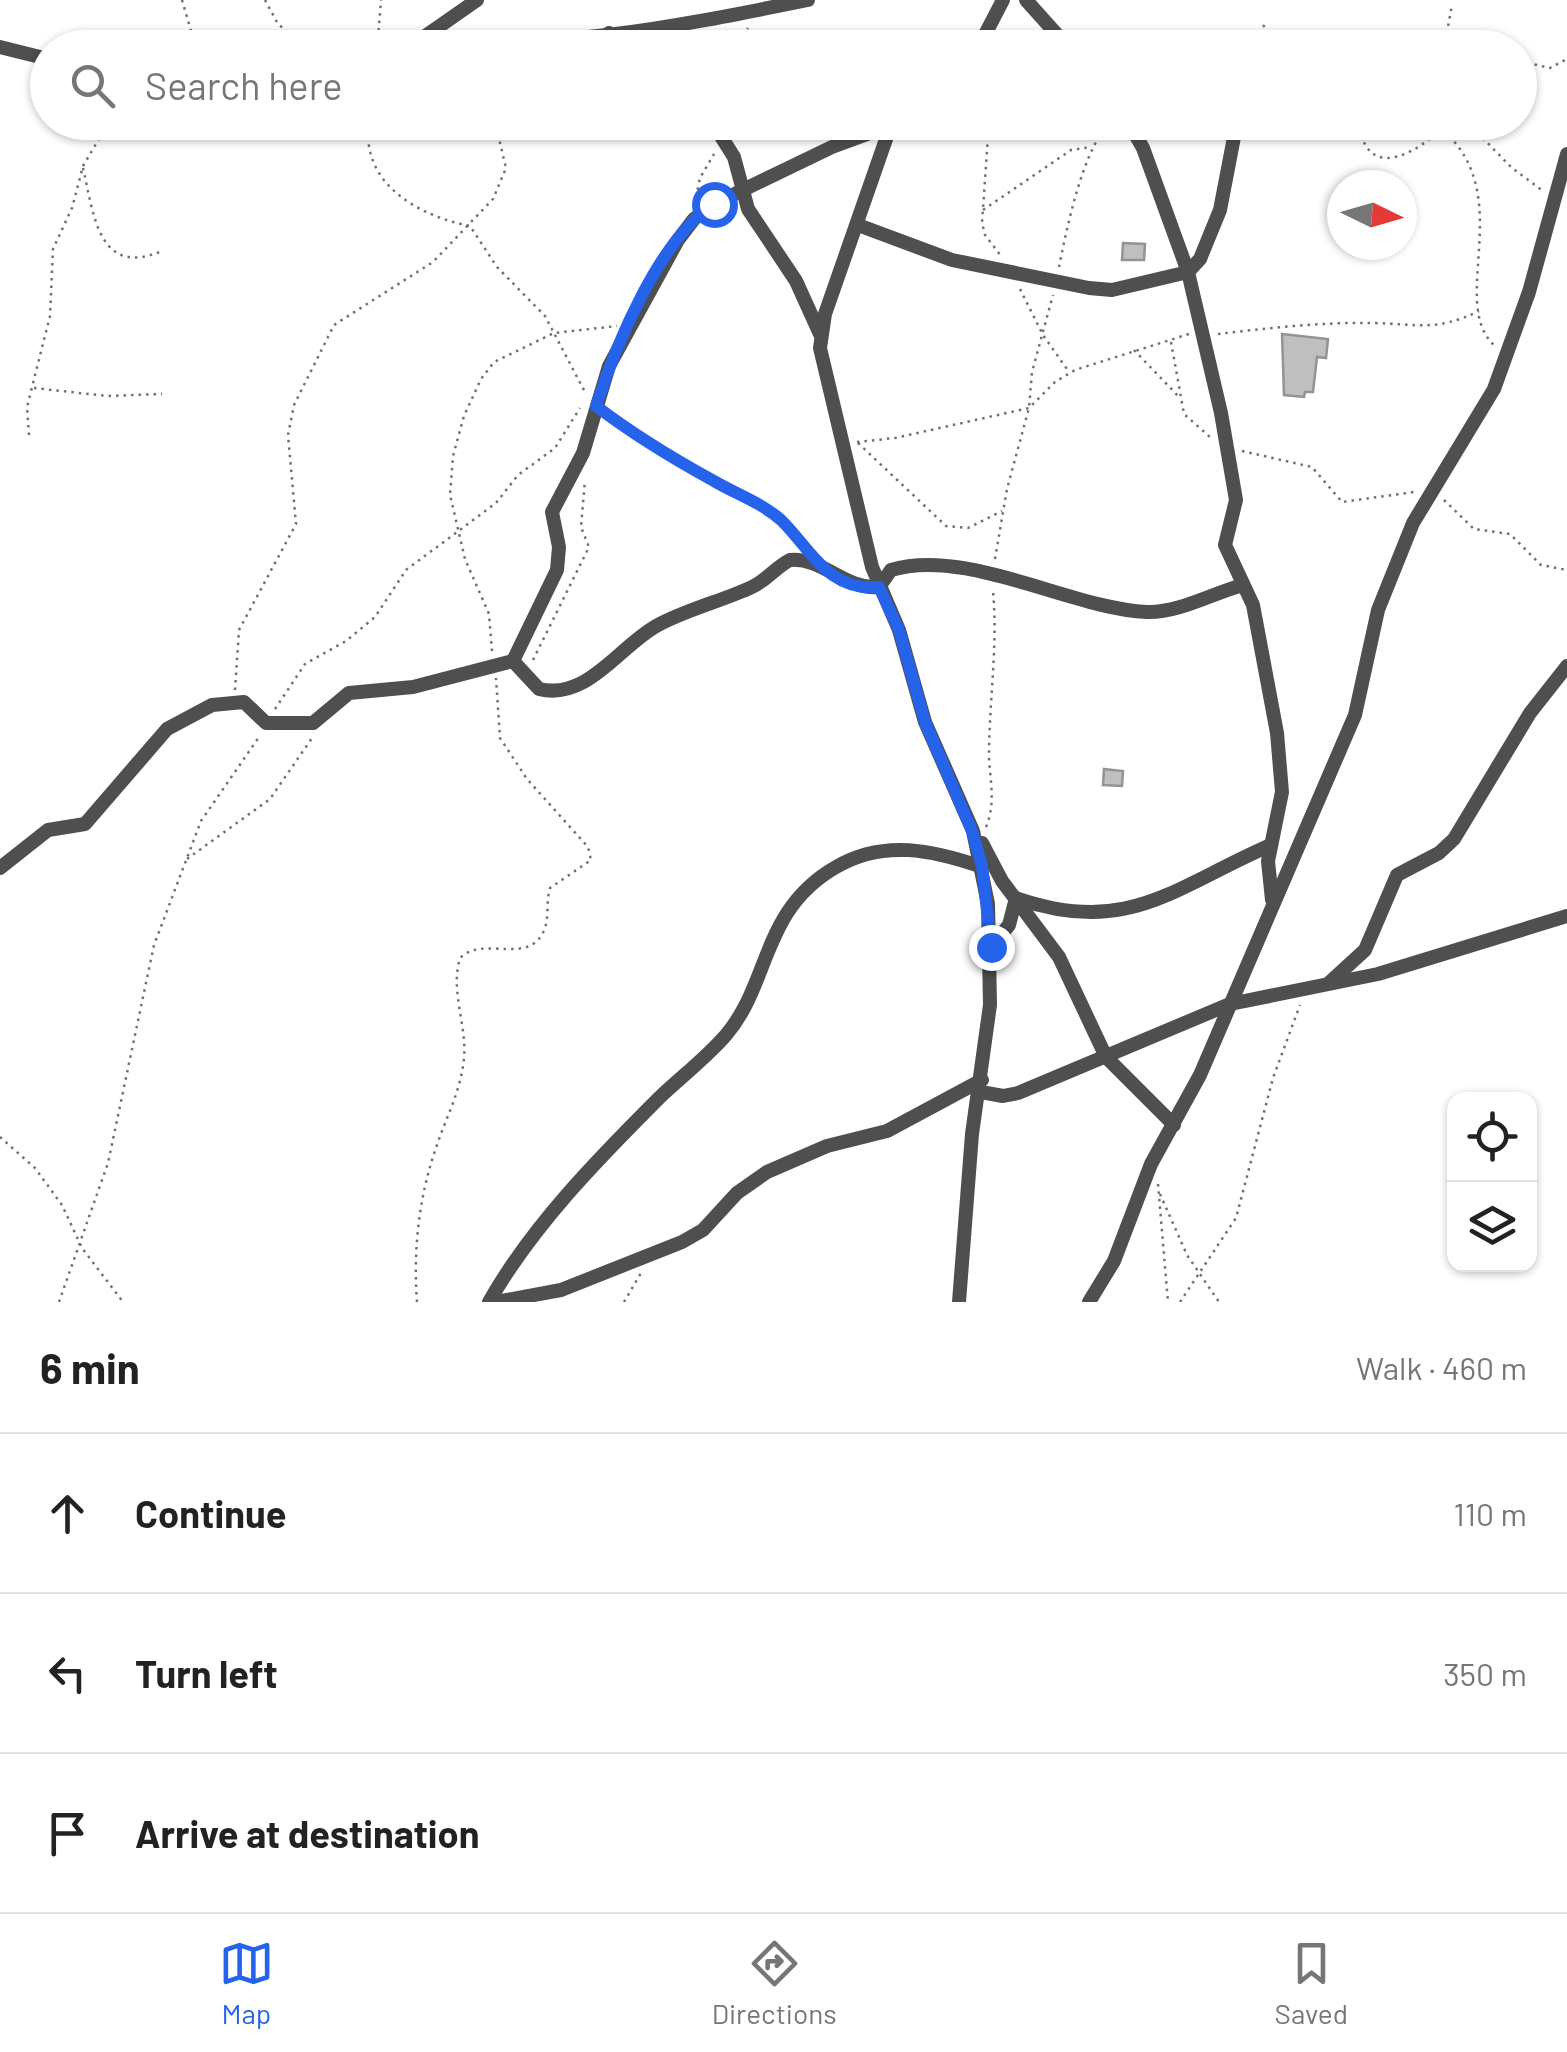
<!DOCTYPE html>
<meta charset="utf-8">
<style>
:root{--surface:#fff;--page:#f2f2f2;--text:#222;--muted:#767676;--line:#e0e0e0;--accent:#2563eb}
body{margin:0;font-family:Barlow,sans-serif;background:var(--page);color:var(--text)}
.controls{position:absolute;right:30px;bottom:30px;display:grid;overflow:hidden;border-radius:20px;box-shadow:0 2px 8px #0004}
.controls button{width:90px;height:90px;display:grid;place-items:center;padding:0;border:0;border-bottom:2px solid var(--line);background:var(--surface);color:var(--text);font:50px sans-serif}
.compass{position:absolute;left:1327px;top:170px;width:90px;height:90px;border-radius:50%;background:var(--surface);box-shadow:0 2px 8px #0004;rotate:95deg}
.stop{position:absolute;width:30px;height:30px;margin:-22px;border:8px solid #2563eb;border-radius:50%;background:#fff}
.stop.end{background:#2563eb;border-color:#fff;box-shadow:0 2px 10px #0008}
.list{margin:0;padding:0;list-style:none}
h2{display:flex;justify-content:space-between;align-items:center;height:130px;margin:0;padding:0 40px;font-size:42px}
h2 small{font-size:32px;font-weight:400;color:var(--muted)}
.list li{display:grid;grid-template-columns:65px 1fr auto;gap:30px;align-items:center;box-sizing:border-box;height:160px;padding:0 40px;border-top:2px solid var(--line)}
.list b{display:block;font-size:38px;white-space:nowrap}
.list em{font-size:32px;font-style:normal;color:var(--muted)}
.icon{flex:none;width:55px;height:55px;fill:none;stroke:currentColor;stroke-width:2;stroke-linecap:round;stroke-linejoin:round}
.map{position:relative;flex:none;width:1567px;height:1302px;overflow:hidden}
.search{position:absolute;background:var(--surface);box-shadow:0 2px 8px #0004;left:30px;right:30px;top:30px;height:110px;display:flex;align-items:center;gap:25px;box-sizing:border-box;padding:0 35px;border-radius:55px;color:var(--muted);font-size:38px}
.sheet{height:610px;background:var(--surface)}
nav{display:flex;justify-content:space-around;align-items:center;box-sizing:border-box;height:140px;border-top:2px solid var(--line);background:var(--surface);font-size:28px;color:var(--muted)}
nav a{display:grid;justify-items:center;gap:5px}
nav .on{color:var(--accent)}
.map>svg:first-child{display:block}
</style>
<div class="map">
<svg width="1567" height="1302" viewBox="0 0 1567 1302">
<rect width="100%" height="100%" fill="#fff"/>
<g fill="#bfbfbf" stroke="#939393" stroke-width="2.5">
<polygon points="1123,243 1145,244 1144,260 1122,260"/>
<polygon points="1282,334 1328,339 1326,358 1317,357 1313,392 1305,392 1304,397 1284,395"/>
<polygon points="1104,769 1123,771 1122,786 1103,785"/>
</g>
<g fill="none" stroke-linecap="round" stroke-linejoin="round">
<g stroke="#717171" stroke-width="2.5" stroke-dasharray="2.5 5" stroke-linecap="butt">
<polyline points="182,0 196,48"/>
<polyline points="265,0 278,24 308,48"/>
<polyline points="1263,25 1282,48"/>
<polyline points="1448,35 1487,48"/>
<polyline points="378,38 381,0"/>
<polyline points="735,48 748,28"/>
<polyline points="1444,48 1452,5"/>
<polyline points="1520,61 1550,68 1567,59"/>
<path d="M369,122C360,184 419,216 470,226L497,267L545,316L586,394"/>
<polyline points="989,122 982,223 985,235 1001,256"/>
<path d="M1354,122C1359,131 1364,146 1371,152C1390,170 1427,143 1440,130"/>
<path d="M1432,122C1524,185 1446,301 1494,345"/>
<polyline points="1467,122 1512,168 1543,191"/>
<path d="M83,168C94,215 98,278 162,251"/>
<polyline points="696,197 700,178 714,154"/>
<polyline points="983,210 1071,150 1091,147"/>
<path d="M1059,267C1066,232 1084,142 1112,122"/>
<polyline points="1020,289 1043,335 1069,372"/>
<path d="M1218,334C1268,328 1323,322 1373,323C1418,324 1435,332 1479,311"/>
<polyline points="1171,342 1184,414 1210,437"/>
<polyline points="1134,350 1180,398"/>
<polyline points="34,388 107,396 162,394"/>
<path d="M609,416C664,458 762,491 799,544"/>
<polyline points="29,435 27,407 50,316 53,249 72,208 83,166 109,122"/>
<polyline points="857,442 895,438 1029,408 1055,382 1075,370 1189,334"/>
<polyline points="858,443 946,526 968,528 1002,511"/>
<polyline points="1242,451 1312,467 1342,502 1414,492"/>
<polyline points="1444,500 1474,529 1510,534 1541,565 1567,570"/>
<polyline points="995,559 1007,489 1029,408 1032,372 1053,295"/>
<polyline points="492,651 489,614 465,559 450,495 453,456 464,416 481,379 494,362 554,333 617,326"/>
<polyline points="533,660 589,547 581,527 585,480"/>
<polyline points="235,690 239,630 296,524 288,435 294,405 334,325 433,262 493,199 506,168 495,122"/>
<polyline points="275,709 305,664 346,641 375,617 406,570 496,503 518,475 555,448 580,408"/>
<path d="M986,827C996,803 990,781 989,757C989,701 998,647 993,591"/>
<polyline points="187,859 270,799 312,738"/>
<polyline points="0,1137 35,1168 62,1205 82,1248 123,1302"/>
<polyline points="1158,1184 1168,1302"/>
<polyline points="1160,1194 1187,1255 1219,1302"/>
<polyline points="59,1302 108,1163 154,945 201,821 259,737"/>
<path d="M417,1302C413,1251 419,1196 436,1148C446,1117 461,1091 464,1058C467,1025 450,991 460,958C484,934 530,968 545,928C549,915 546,901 550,888L591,860L588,847L527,779L500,738L496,678"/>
<polyline points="624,1302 641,1273"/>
<polyline points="1180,1302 1236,1218 1273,1078 1300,1005"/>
</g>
<g stroke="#4f4f4f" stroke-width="14">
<polyline points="1026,0 1069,48"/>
<polyline points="609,33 629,48"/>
<path d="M424,37C552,53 683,25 808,0"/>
<polyline points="0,47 48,59"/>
<polyline points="386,48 424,37 477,0"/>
<polyline points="978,48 1003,0"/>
<polyline points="712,122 734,157 748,209 796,281 820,334"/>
<polyline points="892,122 825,314 820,348 872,567 899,630 925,722 973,831 988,904 990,1005 972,1134 959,1302"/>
<polyline points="1128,122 1143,148 1188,272 1221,413 1236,500 1225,545 1253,605 1277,733 1282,792 1268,861 1272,900"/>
<polyline points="858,225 952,260 1089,288 1112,290 1188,272 1200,259 1220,210 1235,132"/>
<path d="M513,661L539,689C588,701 620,645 658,625C688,609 722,601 752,587C767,580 776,567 790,560C823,557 845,590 879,587L891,570C966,547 1072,609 1147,612C1179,613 1213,593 1243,585"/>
<polyline points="982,843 1002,881 1059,957 1106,1057 1174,1125"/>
<polyline points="0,868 48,830 85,824 167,729 212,705 244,702 266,723 313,723 349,693 413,687 513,661 557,570 559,547 552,512 583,453 609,366 678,240 694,219 714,204 832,147 889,126"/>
<path d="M991,947L1009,925L1016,898C1128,937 1174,887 1271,845"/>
<polyline points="1329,983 1365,950 1397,875 1439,853 1454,839 1530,713 1567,666"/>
<polyline points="981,1092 1003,1096 1018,1093 1230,1004 1378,974 1567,916"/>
<path d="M489,1302C532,1226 598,1159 659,1098C681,1077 706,1058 726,1035C771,982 761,910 836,867C883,839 933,850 982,867"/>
<polyline points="496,1302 561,1290 682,1242 703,1230 737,1193 767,1172 827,1146 887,1131 982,1080"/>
<polyline points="1089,1302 1114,1261 1151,1164 1200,1075 1355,715 1378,610 1413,523 1494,389 1529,292 1567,154"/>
</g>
</g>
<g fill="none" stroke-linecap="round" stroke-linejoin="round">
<path stroke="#2563eb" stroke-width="12" d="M714,204C659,239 616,345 596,406C634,435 672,458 714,481C736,494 762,503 781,520C810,548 828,592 879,587L899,630L925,722L972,831L982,866L991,947"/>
</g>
</svg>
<div class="controls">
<button><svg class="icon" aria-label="locate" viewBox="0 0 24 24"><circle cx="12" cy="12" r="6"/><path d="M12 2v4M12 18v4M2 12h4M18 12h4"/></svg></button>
<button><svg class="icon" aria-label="layers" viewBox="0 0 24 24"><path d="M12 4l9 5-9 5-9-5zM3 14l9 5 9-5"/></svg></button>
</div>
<svg class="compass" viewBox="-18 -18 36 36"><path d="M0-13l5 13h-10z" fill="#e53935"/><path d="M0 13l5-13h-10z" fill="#767676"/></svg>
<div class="stop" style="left:714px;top:204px"></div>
<div class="stop end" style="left:991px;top:947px"></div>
<div class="search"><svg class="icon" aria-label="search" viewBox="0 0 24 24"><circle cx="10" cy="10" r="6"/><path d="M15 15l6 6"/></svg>Search here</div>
</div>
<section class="sheet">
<h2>6 min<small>Walk · 460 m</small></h2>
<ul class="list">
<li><svg class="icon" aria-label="ahead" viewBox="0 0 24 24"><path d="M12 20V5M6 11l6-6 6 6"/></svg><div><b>Continue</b></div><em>110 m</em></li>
<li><svg class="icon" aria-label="left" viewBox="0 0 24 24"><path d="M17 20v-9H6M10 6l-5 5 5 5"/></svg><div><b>Turn left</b></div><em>350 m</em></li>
<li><svg class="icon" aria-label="arrive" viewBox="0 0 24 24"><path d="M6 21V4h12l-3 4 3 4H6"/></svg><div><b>Arrive at destination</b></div></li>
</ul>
</section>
<nav>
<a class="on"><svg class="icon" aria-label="map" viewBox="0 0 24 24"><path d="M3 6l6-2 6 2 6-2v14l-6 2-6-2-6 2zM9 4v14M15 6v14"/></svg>Map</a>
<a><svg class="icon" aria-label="directions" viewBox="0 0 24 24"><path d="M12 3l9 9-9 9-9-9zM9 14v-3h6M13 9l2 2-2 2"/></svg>Directions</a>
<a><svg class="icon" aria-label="saved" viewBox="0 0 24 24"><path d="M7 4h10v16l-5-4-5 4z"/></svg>Saved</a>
</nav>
